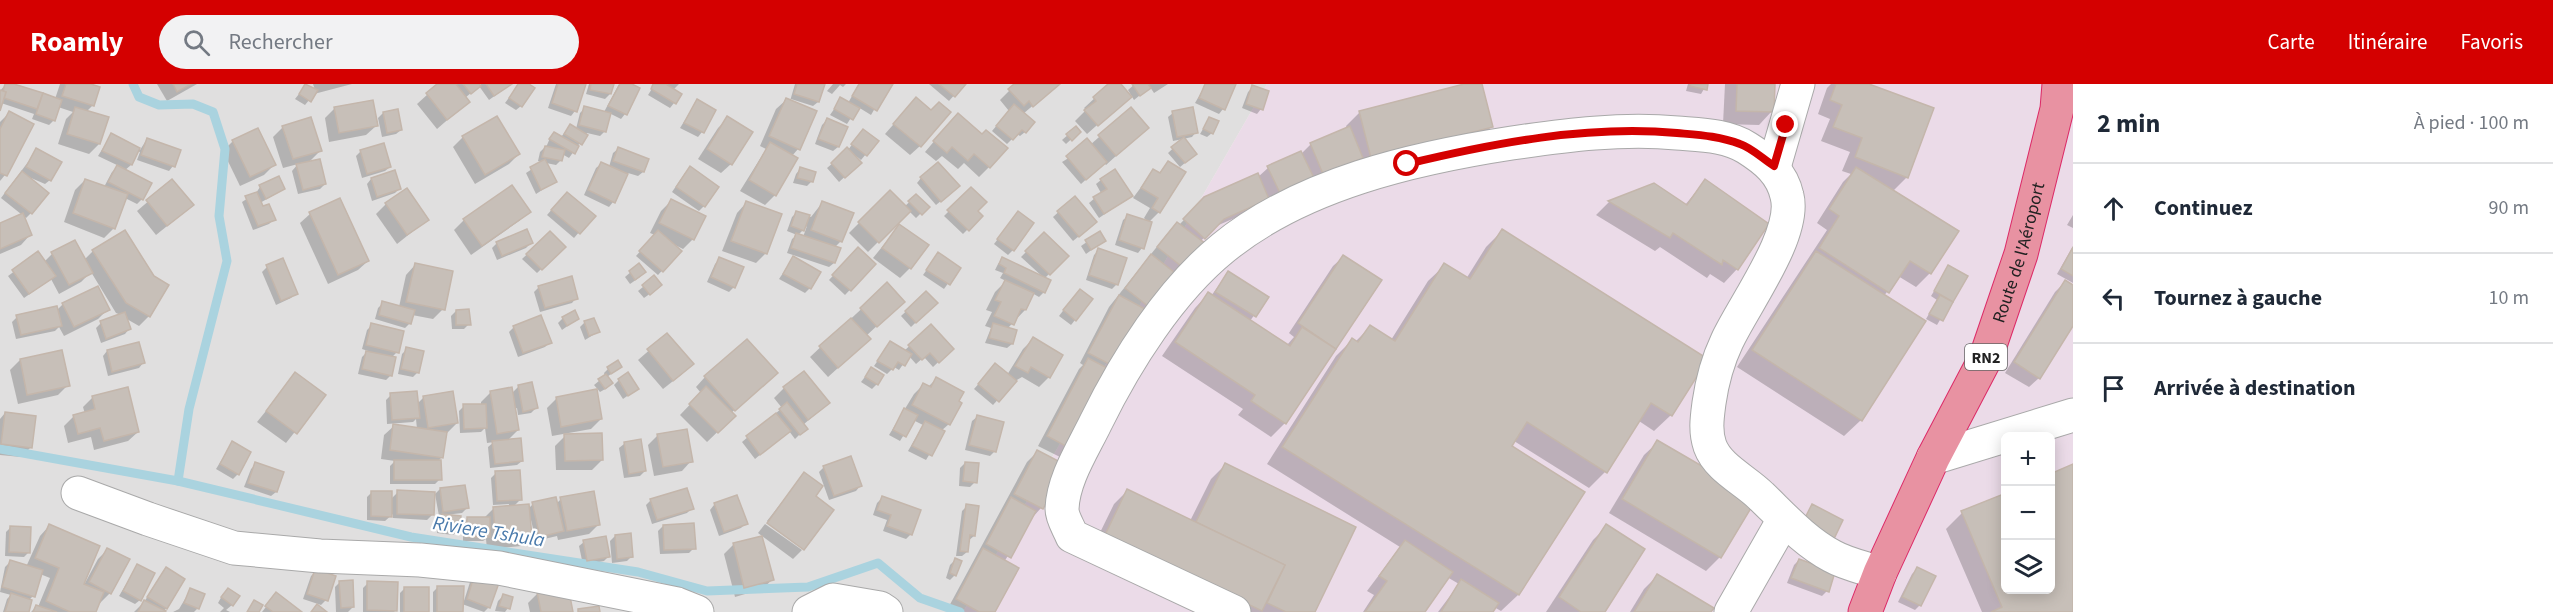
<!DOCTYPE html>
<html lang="fr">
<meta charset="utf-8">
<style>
:root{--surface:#fff;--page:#f2f2f3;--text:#1f2937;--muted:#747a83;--line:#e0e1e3;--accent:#d40000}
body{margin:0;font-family:"Source Sans 3",sans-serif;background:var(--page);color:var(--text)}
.controls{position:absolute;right:18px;bottom:18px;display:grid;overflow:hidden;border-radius:9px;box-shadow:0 3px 15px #0003}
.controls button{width:54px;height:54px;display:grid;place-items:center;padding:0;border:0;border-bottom:2px solid var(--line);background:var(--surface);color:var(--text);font:30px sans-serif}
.stop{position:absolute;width:18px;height:18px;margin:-14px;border:4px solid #d40000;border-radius:50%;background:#fff}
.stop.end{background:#d40000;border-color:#fff;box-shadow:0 2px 6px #0008}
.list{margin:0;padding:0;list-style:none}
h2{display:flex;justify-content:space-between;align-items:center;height:78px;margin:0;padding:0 24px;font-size:26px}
h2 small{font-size:20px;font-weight:400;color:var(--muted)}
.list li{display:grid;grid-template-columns:39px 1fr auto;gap:18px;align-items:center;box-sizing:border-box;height:90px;padding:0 24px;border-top:2px solid var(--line)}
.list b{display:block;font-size:22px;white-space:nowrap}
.list em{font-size:20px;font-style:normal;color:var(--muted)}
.icon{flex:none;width:33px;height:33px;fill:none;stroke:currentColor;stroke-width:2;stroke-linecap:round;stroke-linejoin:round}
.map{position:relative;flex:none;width:2073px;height:528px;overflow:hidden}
header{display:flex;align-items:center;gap:36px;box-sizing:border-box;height:84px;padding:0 30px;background:var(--accent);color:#fff}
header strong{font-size:28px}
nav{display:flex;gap:33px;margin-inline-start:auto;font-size:21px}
.search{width:420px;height:54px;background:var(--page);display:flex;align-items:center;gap:15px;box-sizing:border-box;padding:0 21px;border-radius:33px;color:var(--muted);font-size:22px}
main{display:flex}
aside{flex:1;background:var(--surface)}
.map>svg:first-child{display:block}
</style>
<header>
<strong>Roamly</strong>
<div class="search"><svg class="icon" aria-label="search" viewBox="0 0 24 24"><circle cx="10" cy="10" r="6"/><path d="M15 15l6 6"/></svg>Rechercher</div>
<nav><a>Carte</a><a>Itinéraire</a><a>Favoris</a></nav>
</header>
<main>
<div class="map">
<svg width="2073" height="528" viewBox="0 0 2073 528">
<rect width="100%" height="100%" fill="#f2efe9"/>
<polygon fill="#e0dfdf" points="0,0 1267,0 963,528 0,528"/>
<path fill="#ebdbe8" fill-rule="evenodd" d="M1267,0H2073V528H963ZM2006,352H2050V506H2006Z"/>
<g fill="#0003" fill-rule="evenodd">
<polygon points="6,0 55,15 60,0 90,0 93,21 86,28 99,60 89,70 58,60 66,35 73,28 58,23 54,36 49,41 32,35 34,30 1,19 0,22 0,7"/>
<polygon points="157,0 197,0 167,17"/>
<polygon points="313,0 352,0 314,10 305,21 295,15 306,1 315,6"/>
<polygon points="439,0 477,0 479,2 481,0 511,0 489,16 479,2 465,14 468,18 437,45 417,20"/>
<polygon points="519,0 526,0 521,22 516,26 505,19"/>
<polygon points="556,0 584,0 575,27 571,32 548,24"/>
<polygon points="589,0 612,0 610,10 605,15 586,10"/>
<polygon points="619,0 629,0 625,30 621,35 609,29 605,47 600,52 587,49 569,74 562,70 561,76 556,81 546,79 556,97 536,110 526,89 543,78 538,77 540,68 547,61 550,54 561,53 570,42 576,45 580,29 585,24 604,28"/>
<polygon points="655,0 679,0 673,6 674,19 670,24 648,11"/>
<polygon points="795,0 823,0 818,18 813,22 791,15 798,65 792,72 775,111 765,121 740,107 766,65 760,62 776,25 786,16 790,17"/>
<polygon points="833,0 846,0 843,3 840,1 832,10 827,7"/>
<polygon points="859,0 889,0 871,31 858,23 847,40 830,31 841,15 848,19"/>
<polygon points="929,0 964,0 949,17"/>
<polygon points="1016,0 1058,0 1023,30 1025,48 1020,52 1017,50 1007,60 992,47 1009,27 1000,16"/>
<polygon points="1110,0 1119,0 1122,19 1087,50 1075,37 1086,26 1084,24"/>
<polygon points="1135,0 1168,0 1154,9 1150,3 1134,16 1128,6"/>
<polygon points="1206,0 1235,0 1223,25 1219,30 1195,19"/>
<polygon points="1471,0 1481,0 1492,42 1478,56 1258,124 1214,143 1200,158 1062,374 1038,362 1079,285 1083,281 1080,279 1109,223 1167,150 1177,140 1179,141 1205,114 1258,93 1268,84 1301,70 1311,60 1347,45 1346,42 1360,28"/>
<polygon points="1688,0 1707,0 1701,10 1686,7"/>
<polygon points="1725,0 1773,0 1772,27 1759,41 1723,40"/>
<polygon points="1831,0 1865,0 1907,93 1893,107 1957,148 1930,189 1916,203 1898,192 1884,212 1861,336 1844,352 1737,283 1827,146 1817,139 1843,98 1851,90 1842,87 1850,68 1821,57 1830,35 1818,30 1827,4"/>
<polygon points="1253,3 1261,25 1257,30 1242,24 1248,8"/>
<polygon points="697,17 702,48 698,53 680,44"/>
<polygon points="335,24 376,42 366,51 329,58 325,34"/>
<polygon points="907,25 931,28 920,62 910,71 885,50"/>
<polygon points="1131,25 1147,44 1106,81 1104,79 1081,100 1062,78 1090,61"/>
<polygon points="9,29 5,91 0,97 0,38"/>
<polygon points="383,29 401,46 396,50 382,53 378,34"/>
<polygon points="1173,29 1196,48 1192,53 1183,55 1191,74 1180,83 1168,69 1183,55 1173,57 1168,33"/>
<polygon points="728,34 731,80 721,89 698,75 718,44"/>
<polygon points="1209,35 1212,49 1207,53 1200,50"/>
<polygon points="827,36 838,63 833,67 815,60 822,41"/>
<polygon points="948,41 989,83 979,93 964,79 958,85 942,72 936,77 925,68"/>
<polygon points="283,43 320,67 308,79 325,100 320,105 298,110 292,87 298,80 283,84 273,53"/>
<polygon points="1076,44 1079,48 1066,60 1062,56"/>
<polygon points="111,51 140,66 147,55 173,82 169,87 137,76 140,68 137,67 131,81 124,87 142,115 137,120 125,114 114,144 104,154 64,138 75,106 85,96 104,103 112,88 119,82 98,72"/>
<polygon points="859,51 877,57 861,76 856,72 860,79 839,98 827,84 848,66"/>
<polygon points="463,53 519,70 509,80 475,100 453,63"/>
<polygon points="233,57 274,81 264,91 240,102 223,67"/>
<polygon points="383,61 390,83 385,87 362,94 356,72 360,68"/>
<polygon points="618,65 643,88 638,92 628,89 613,118 609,123 584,111 596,84 601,80 609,83 613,69"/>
<polygon points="37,66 50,96 45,100 24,91 31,129 26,134 1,114"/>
<polygon points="1168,79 1159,128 1149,138 1142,164 1138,169 1115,161 1123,136 1128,132 1148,138 1144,134 1150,124 1133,114 1153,87 1158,90"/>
<polygon points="800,85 812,97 807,102 793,99 796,90"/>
<polygon points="394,88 399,105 395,109 372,117 367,100 371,95"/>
<polygon points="685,89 704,122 699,127 672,108"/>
<polygon points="921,94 953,107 936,121 917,99"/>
<polygon points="1101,96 1131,112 1099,134 1089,119 1101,109 1096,100"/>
<polygon points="172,97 182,130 156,151 137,127"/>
<polygon points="1705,97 1737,185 1724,199 1710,190 1707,194 1660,163 1655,167 1596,131 1609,118 1654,101 1685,121"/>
<polygon points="260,103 284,105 260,119 274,135 269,140 253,146 242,118 256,109"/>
<polygon points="511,103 529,128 519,137 471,171 454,146 464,136"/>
<polygon points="971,105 976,127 981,132 963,150 944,132"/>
<polygon points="890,108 905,122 916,112 927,123 916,134 909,127 868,168 849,149"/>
<polygon points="562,114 593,132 574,154 547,131"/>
<polygon points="1074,114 1090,143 1073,157 1053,133"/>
<polygon points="340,116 368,177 358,186 328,200 300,139 310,130"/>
<polygon points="671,117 693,155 683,165 673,160 680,167 658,191 636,172 655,151 650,149 661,127"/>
<polygon points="746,119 766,169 756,179 722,167 737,129"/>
<path d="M822,119L841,157L835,163L839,165L834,179L829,183L787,169L792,155L797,151L787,147L792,133L797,128L811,133ZM807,142L803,153L798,151Z"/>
<polygon points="386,120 427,136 397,160 376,130"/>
<polygon points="2073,131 2073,144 2067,141"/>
<polygon points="1014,134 1013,166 1008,171 994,160"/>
<polygon points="0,141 30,151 21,161 0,170"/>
<polygon points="899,142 910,184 900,194 873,174"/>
<polygon points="1502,147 1671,331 1654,347 1639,337 1605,388 1589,404 1514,357 1510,362 1583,408 1518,511 1501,527 1494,523 1491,528 1438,528 1459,500 1447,493 1423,528 1363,528 1374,511 1367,507 1400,463 1267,380 1336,272 1352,256 1355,258 1370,243 1391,256 1428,197 1445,181 1466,195 1486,163"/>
<polygon points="550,149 564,163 537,189 522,175"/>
<polygon points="1100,149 1104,157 1086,170 1081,162"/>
<polygon points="1044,150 1067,172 1044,195 1044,208 1039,213 1032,209 1025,226 1007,245 1012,260 1007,264 985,259 991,244 985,242 992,228 986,226 995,208 1006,197 1000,194 1003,189 995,186 998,180 1002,175 1044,194 1021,173"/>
<polygon points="497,159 531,159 526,164 497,176 492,164"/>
<polygon points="2073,162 2073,199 2057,190"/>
<polygon points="858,165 874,180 845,211 829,196"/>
<polygon points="1099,166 1117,200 1112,205 1086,196 1094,171"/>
<polygon points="93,167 167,202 149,232 139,242 125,234 129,245 125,250 101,259 96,244 101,239 121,231 116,229 91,188 81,198 59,210 51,195 24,214 8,192 38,170 44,178 52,170 84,176"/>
<polygon points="938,170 959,184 944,205 923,191"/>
<polygon points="1343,173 1379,197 1285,339 1271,353 1238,331 1243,325 1162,272 1195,224 1208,210 1211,212 1228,189 1267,213 1250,237 1287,261 1294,253 1289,249 1333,182"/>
<polygon points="793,174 810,204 805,209 779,195"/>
<polygon points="720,175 734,203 729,208 707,198 715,180"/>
<polygon points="282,176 296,209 291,214 276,221 262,188 267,183"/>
<polygon points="415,181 443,225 433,235 412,231 410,239 405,244 375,235 378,224 383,219 399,223 406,191"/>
<polygon points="639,181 640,193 630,200 625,193"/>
<polygon points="1949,183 1966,192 1937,241 1926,235 1937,216 1931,212"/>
<polygon points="654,194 655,206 644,214 638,207"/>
<polygon points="2065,198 2073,203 2073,239 2039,294 2029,303 2005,289 2055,208"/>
<polygon points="887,201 893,227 866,252 859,265 828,293 810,273"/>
<polygon points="539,203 576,214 572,219 540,228 534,208"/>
<polygon points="97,204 108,225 98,235 64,252 59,243 55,247 16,255 12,238 17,233 57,226 63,220"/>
<polygon points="926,209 936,219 911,243 901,232"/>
<polygon points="1075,211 1075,236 1071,241 1059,232"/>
<polygon points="456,227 469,240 464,245 452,245 451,232"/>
<polygon points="540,233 550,258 545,263 518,273 509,248 514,243"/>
<polygon points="563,234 577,235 562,246 558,239"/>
<polygon points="585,238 598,248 585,256 580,243"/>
<polygon points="372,241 397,268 391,274 391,291 386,296 358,290 362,273 368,267 362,265 367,246"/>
<polygon points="931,242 952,265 933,283 924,273 916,280 909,272 899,286 894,283 887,290 874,282 890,259 904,267"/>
<polygon points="667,251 682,290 663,305 638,276"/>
<polygon points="1033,255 1049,293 1039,303 1022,293 1015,297 993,321 974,305 991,286 1007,291 1023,265"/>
<polygon points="407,265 418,288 413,293 398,290 402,270"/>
<polygon points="107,267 143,279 139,284 108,292 103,272"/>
<polygon points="20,276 68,301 58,311 18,320 10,286"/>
<polygon points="608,285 615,287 607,293 607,304 600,308 594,301 605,292 604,289"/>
<polygon points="871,285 877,300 872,305 861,298"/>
<polygon points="296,290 324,311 286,359 257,338"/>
<polygon points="705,293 766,299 731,329 734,332 707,358 680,331 701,309 696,303"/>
<polygon points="936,295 957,318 949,340 941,347 943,348 926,376 908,367 923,341 913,336 900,357 889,351 914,310 923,301 928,303"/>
<polygon points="619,296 637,305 623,315 614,301"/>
<polygon points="518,303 536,324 531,329 518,331 517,324 514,325 518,346 507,357 522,377 517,381 490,384 488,363 494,358 487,359 485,344 481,348 460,349 459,327 464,322 481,321 481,318 491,308 512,309"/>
<polygon points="784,304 828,319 803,341 801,349 795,355 789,347 755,375 742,358 782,324 774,314"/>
<polygon points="391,311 417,320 424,313 457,339 447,349 442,373 437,378 440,395 435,400 390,400 390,382 395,377 381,375 384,351 394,342 417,345 416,335 413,338 387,340 386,316"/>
<polygon points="93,313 138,348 128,357 94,366 91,353 68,359 64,342 74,332 85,330 83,323"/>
<polygon points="557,314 601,335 591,345 552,352 547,324"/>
<polygon points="5,329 31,363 21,373 0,371 0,335"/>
<polygon points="977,333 995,367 990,372 965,366 972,337"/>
<polygon points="658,351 691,377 682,387 654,392 648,361"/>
<polygon points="565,352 602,376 592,386 556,386 555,362"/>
<polygon points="640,357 645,387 640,392 624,394 619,364 624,360"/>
<polygon points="1658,358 1720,473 1706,487 1609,429 1644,371"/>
<polygon points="232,359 238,390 233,395 216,385"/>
<polygon points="1037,368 1064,382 1041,424 1032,434 1004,478 993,528 952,528 947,526 1027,378"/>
<polygon points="965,379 975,398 970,403 959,402 960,384"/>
<polygon points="256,380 282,389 276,408 271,412 244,403 251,385"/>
<polygon points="1225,381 1313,528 1222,528 1092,465 1114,420 1128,406 1190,437 1211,395"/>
<polygon points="2073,382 2073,528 1982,528 1946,445 1962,429 2006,506 2050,506"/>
<polygon points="824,383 860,402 856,407 829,416 819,388"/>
<polygon points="496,389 521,415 513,423 528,425 533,420 556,420 561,415 599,440 589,450 558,456 557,452 536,457 531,436 529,436 530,452 521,462 487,465 486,455 483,457 463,457 463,439 468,434 483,435 494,424 509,423 509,420 493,421 491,394"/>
<polygon points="804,390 814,413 804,464 767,437"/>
<polygon points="440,405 467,424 462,429 445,431 458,446 453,451 437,449 438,437 443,431 439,432 435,410"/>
<polygon points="372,408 391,415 398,408 432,431 427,436 393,434 393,430 385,437 367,436 367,413"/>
<polygon points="736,413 746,439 741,444 719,452 710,426 714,421"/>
<polygon points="882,414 911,450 906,455 883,447 887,436 873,431 877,419"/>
<polygon points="651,416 692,424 687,429 652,440 646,421"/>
<polygon points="967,422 978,423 974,452 968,457 967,468 962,472 956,472 962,427"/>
<polygon points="765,440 802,466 793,475 758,449"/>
<polygon points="49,442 85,499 98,475 107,466 110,509 100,519 98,518 94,528 31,528 36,523 38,523 50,494 40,490 33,512 28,517 27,528 3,528 7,515 11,511 0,508 5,483 10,478 26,483 40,452"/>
<polygon points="663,442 694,464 689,469 660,470 658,447"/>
<polygon points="1607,442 1603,528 1546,528 1593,456"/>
<polygon points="11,443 28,469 24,473 5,472 6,448"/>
<polygon points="615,452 632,472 627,477 612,479 610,457"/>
<polygon points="584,458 609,472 604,477 583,481 579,462"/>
<polygon points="734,460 772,496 762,505 735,513 724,470"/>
<polygon points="955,476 955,491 950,496 946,494 950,481"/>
<polygon points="1799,476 1827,507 1822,512 1787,499 1794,481"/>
<polygon points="137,482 140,516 135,520 119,512"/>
<polygon points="166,485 166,524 164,528 134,528 144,518"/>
<polygon points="1917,485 1920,521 1915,526 1898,518 1912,490"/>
<polygon points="316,487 326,516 321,521 303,515 311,492"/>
<polygon points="1658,491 1709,528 1630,528 1644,505"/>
<polygon points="471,495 489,523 484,528 462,520 462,528 433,528 433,508 438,503 463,520"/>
<polygon points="340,498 353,523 348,528 336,528 335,503"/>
<polygon points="368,499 396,526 394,528 363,528 363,504"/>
<polygon points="405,504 428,528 400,528 400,509"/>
<polygon points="191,505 198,524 194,528 173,528 179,525"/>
<polygon points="538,509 571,528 530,528 528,519"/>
<polygon points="223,510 232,521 226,526 230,528 220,528 224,524 218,519"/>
<polygon points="503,512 508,524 505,528 495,527 498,517"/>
<polygon points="272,515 299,528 262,528"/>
</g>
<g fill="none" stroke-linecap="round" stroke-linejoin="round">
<g stroke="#aad3df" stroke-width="9">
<polyline points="133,0 139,13 159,21 193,20 213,28 225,65 219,132 227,177 189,325 178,397"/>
<polyline points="0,365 178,397 411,453 638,488 707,507 808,503 878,479 920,514 960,528"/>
</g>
</g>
<g fill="#c7bfb8" stroke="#c4b6ab" stroke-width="1.5">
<polygon points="5,0 14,0 43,9 37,25 4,14 6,8 3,7"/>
<polygon points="66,0 91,0 100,3 94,22 62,12"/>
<polygon points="173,0 191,0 177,8"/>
<polygon points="305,0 318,6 311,18 299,10"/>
<polygon points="437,0 456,0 470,18 447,36 426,9"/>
<polygon points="463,0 479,0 481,2 471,10"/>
<polygon points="486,0 512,0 494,12"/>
<polygon points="518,0 529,0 535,4 522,23 509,14"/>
<polygon points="558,0 586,0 577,28 552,19"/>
<polygon points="591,0 614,0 611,10 590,6"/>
<polygon points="620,0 632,0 640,4 627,31 608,22"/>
<polygon points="653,0 666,0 682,10 676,20 651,5"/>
<polygon points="797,0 825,0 819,18 794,10"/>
<polygon points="859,0 893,0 877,27 852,12"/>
<polygon points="939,0 966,0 955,13"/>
<polygon points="1014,0 1060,0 1033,23 1029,17 1024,22 1008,5"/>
<polygon points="1108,0 1121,0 1132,13 1098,42 1084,26 1096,17 1093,13"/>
<polygon points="1132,0 1148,0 1151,4 1140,12"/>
<polygon points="1205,0 1236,0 1225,26 1199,14"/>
<polygon points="1464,0 1482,0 1493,43 1371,74 1359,27"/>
<polygon points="1691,0 1708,0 1707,6 1690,2"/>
<polygon points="1737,0 1775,0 1774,28 1736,27"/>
<polygon points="1836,0 1869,0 1934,24 1908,94 1855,73 1862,54 1833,43 1842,21 1830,16"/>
<polygon points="1252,1 1269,7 1263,26 1246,20"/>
<polygon points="0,6 6,8 0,27"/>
<polygon points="43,9 62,16 55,37 36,30"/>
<polygon points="840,13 860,24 853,36 834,25"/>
<polygon points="916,13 931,26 939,18 951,28 921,63 893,40"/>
<polygon points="786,14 817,27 800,66 769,52"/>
<polygon points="697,15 716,26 704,49 684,39"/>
<polygon points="373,16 378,42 339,49 334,23"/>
<polygon points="1014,20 1035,38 1026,49 1022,46 1013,56 996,42"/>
<polygon points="584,22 611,29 606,48 579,41"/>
<polygon points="75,23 109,33 100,60 67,50"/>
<polygon points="1131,23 1149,44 1116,72 1098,51"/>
<polygon points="1193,23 1198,49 1177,53 1172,27"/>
<polygon points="398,25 402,46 387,49 383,28"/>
<polygon points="9,27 34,40 7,92 0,89 0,45"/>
<polygon points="958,29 982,50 986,46 1008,64 990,84 974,70 968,77 952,63 947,69 933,57"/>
<polygon points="497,32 520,70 485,91 462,52"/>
<polygon points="727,32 753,48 732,81 707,65"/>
<polygon points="311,33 322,67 293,75 282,42"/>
<polygon points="1209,33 1219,37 1213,50 1203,45"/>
<polygon points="827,34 848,43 839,63 818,55"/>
<polygon points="570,40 588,51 582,61 564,50"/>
<polygon points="1076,42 1081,48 1072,57 1066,50"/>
<polygon points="1350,42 1363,74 1323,90 1310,59"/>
<polygon points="258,44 276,81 250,93 232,56"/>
<polygon points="863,45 879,57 867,72 851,60"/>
<polygon points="554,48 579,62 575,70 549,55"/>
<polygon points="111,49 140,64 132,81 102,67"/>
<polygon points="1184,53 1197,70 1185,79 1171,63"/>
<polygon points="147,54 181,66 175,83 141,71"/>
<polygon points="1087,54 1107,78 1086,96 1066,72"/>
<polygon points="770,58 798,74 776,112 749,96"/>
<polygon points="384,59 391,83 367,90 360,66"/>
<polygon points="545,62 565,66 562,77 542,73"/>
<polygon points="618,63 649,75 644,88 613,77"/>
<polygon points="847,63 862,79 845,94 831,79"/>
<polygon points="36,64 62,78 51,97 26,83"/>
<polygon points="1301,67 1314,94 1280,109 1267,82"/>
<polygon points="320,75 326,100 303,106 296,80"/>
<polygon points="545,75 557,98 541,106 530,83"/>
<polygon points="1168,77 1186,88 1160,129 1152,124 1158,114 1141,104 1153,85 1160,89"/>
<polygon points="601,78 628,90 615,119 588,106"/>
<polygon points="938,78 960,102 941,118 920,93"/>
<polygon points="117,81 152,99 143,116 108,98"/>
<polygon points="690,82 719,103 705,123 676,103"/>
<polygon points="800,83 816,88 813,98 797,94"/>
<polygon points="1856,83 1959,147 1931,190 1910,177 1889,209 1819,164 1839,132 1829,125"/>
<polygon points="1115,85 1133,112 1104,130 1093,113 1107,105 1100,95"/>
<polygon points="395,86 401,105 377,113 371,94"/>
<polygon points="22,87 49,109 32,130 5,109"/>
<polygon points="1258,89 1269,115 1224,135 1205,155 1183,135 1204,113"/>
<polygon points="279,92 285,105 266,115 259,101"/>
<polygon points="85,95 128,110 115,145 73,129"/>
<polygon points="172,95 194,121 167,142 146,116"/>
<polygon points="1705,95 1769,140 1738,186 1723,176 1722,181 1673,149 1670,154 1608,117 1654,99 1687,121"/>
<polygon points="512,101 531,128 482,162 463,135"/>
<polygon points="971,103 987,118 978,127 983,132 969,147 947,126"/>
<polygon points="407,104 429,136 407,151 385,119"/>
<polygon points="890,106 911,127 879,159 858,138"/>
<polygon points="257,108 263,122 269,120 276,136 258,142 245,112"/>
<polygon points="567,108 596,132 580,150 551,126"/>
<polygon points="916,110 930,123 922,131 908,117"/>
<polygon points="1075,112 1097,138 1079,153 1057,127"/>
<polygon points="340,114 369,177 338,191 309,128"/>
<polygon points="671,115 706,132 694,156 659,139"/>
<polygon points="746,117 782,130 767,170 731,157"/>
<polygon points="822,117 854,129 842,158 811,146"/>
<polygon points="796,127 810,131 804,147 791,142"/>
<polygon points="1018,127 1034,139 1014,167 997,155"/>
<polygon points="23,129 32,151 0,165 0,139"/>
<polygon points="1127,130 1152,138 1144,165 1119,156"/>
<polygon points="1177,138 1206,160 1186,186 1157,163"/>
<polygon points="899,140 929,161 911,185 882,164"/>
<polygon points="527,145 533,159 502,172 496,158"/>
<polygon points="1502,145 1708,275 1672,332 1651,319 1607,389 1527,338 1512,362 1585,408 1519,511 1282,363 1352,254 1358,258 1370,241 1395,257 1444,179 1470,195"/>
<polygon points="125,146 154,192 169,201 150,233 126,219 92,166"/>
<polygon points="658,146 682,167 663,188 639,167"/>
<polygon points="550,147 566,163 542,186 526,170"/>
<polygon points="1100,147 1106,157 1091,166 1085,156"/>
<polygon points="1044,148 1069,172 1050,191 1025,167"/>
<polygon points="796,149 841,164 835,179 791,164"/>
<polygon points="75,156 93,189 69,201 51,168"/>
<polygon points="858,163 876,180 851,207 832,191"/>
<polygon points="2073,163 2073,192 2061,185"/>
<polygon points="1098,164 1127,174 1118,201 1089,191"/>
<polygon points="38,167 56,192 29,210 12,186"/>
<polygon points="1816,167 1926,237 1862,337 1752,266"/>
<polygon points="938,168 961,184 950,201 926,186"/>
<polygon points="1151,170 1179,192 1153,226 1125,204"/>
<polygon points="1343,171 1382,196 1336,265 1298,239"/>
<polygon points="793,172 821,188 811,205 783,190"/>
<polygon points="719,173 744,183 735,204 711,193"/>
<polygon points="1002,173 1051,196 1045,209 1004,189 1006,184 999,180"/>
<polygon points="283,174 298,210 281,217 266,181"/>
<polygon points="415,179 453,187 445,226 406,218"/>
<polygon points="639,179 646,188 635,196 629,187"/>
<polygon points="1948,181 1968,192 1953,218 1934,207"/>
<polygon points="1228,187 1269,213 1256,233 1215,208"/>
<polygon points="654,191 662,201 650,211 642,201"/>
<polygon points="572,192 578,215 545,224 538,202"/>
<polygon points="1005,196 1034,209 1026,226 1021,225 1014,241 994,232 1001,218 995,216"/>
<polygon points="2065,196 2073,201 2073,242 2040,295 2014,278"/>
<polygon points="887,198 905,218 877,243 860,224"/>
<polygon points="98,202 110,226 74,243 62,219"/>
<polygon points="1080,205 1093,215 1076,237 1063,226"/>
<polygon points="926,207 938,219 916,239 905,227"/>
<polygon points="1208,208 1290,262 1302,243 1336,265 1286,340 1251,317 1255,311 1175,258"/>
<polygon points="1119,211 1147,226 1117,284 1088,269"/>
<polygon points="1940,211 1953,218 1943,237 1929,230"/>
<polygon points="382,217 415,226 411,240 379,231"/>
<polygon points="57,222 62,242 21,251 16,231"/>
<polygon points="469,225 471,241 456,241 456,226"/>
<polygon points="575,226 579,235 567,242 562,233"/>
<polygon points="125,228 131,245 106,255 100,237"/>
<polygon points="541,231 552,259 523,269 513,242"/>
<polygon points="594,234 600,248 589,252 584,237"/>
<polygon points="851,234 871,255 838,284 819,262"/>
<polygon points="371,239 404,247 399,269 366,261"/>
<polygon points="993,239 1017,246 1013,260 989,254"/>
<polygon points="931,240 954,265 939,279 930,269 922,276 908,261"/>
<polygon points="667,249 694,280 673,297 647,265"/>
<polygon points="1033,253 1063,271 1050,294 1031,283 1028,289 1015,282"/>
<polygon points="747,255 778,289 735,327 704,292"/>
<polygon points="890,257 912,270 905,282 898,278 893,286 877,277"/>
<polygon points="139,258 145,279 112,288 107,266"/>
<polygon points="406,263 424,267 419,289 401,285"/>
<polygon points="62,266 70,302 27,311 20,275"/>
<polygon points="366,267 396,273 392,292 362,285"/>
<polygon points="1088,274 1115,288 1073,366 1047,352"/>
<polygon points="618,276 622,283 611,290 607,283"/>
<polygon points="995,279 1017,297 999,318 978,300"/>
<polygon points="871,283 884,291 878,301 865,293"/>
<polygon points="804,287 830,319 808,336 783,303"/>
<polygon points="295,288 326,311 297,350 266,327"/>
<polygon points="628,288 639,305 628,312 618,295"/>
<polygon points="606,290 613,299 605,305 598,295"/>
<polygon points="936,293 964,308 959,317 962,319 950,341 912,321 923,299 931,303"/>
<polygon points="532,298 538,324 523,328 518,301"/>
<polygon points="706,302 736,332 718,349 689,320"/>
<polygon points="128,303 139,348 104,357 100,344 78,350 73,331 95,325 92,312"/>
<polygon points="512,303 519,346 497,350 490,307"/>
<polygon points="597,305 602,335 561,343 556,313"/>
<polygon points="417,307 420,334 392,336 390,309"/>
<polygon points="453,307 458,339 428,344 423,312"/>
<polygon points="787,318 808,345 800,351 779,325"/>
<polygon points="463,320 486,320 487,344 464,345"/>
<polygon points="904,324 918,331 906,353 893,346"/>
<polygon points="5,328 36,332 32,364 1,360"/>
<polygon points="776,329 791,347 760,371 746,352"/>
<polygon points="977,331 1004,338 996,368 969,361"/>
<polygon points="925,337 945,347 932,372 912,362"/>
<polygon points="393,340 447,348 443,374 390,366"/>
<polygon points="687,345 693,378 663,383 657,350"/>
<polygon points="602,349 603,376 565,377 564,350"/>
<polygon points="521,354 523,377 495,380 492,357"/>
<polygon points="641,355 646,387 629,390 624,358"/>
<polygon points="1657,356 1757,414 1721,474 1622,415"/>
<polygon points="232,357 251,368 239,391 220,380"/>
<polygon points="1037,366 1066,381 1043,425 1014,410"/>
<polygon points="851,372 862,402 834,412 823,382"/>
<polygon points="394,376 441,376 442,396 394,396"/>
<polygon points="255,378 284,388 277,408 248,399"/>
<polygon points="965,378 979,379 977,399 963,397"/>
<polygon points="1225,379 1356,443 1315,528 1286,528 1267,519 1285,481 1196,438"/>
<polygon points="2073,380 2073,528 1991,528 2002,523 1961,427 2006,409 2006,506 2050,506 2050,390"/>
<polygon points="520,386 522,416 497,417 495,387"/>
<polygon points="804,388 823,402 816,412 834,426 804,466 767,439"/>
<polygon points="465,401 469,424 443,428 440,404"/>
<polygon points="687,404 694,425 657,436 650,415"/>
<polygon points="1127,405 1285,481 1262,527 1105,451"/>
<polygon points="397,406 435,408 434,431 397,430"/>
<polygon points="371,407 392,407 392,433 371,432"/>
<polygon points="594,407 600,441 567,447 560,413"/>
<polygon points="737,411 748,440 724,448 714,419"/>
<polygon points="882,412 921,426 912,451 887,442 891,431 877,426"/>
<polygon points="556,413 564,447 540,453 532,418"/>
<polygon points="1011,413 1036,427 1011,474 986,460"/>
<polygon points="529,420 532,453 496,456 493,423"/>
<polygon points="966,420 979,422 975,452 970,451 968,468 960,467"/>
<polygon points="1812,420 1843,436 1832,459 1800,444"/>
<polygon points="442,430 461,432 459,446 441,444"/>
<rect x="467" y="433" width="23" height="20"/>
<polygon points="694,439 696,465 664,466 663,441"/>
<polygon points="49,440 100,462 84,500 104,508 96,528 70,528 46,517 59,484 35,474"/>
<polygon points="1606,440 1645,465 1605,528 1581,528 1559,513"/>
<polygon points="10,442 31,443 30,469 9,468"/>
<polygon points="631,449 633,473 617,475 615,451"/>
<polygon points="606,452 610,473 587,477 583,456"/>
<polygon points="762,452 774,496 744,504 733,459"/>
<polygon points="1405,456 1453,488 1425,528 1365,528 1387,497 1379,492"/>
<polygon points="107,464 130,475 111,510 89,498"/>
<polygon points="983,464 1019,484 995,528 979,528 956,515"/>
<polygon points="955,474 962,477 956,492 950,489"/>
<polygon points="1799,475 1835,488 1829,508 1791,494"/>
<polygon points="10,476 43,486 35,513 2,503"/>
<polygon points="137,480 155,489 141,517 123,507"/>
<polygon points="166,483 185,495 167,525 147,513"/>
<polygon points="1917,483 1936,492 1921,522 1902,513"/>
<polygon points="315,485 336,492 328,517 307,510"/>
<polygon points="475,489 500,496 490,524 467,515"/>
<polygon points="1657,490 1714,524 1711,528 1634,528"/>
<polygon points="1461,495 1499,519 1493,528 1441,528"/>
<polygon points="353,496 354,523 341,524 339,497"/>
<polygon points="367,497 398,498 397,527 367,526"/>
<polygon points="437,502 464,502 463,528 437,528"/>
<polygon points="568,502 573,528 541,528 537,508"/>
<rect x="404" y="503" width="25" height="25"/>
<polygon points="190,504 205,510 199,525 184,519"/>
<polygon points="228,504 240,512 233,522 221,513"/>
<polygon points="276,508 302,528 273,528 265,522"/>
<polygon points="11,509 32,516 29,528 5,528"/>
<polygon points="503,510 513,513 510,525 499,522"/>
<polygon points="144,516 166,527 165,528 138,528"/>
<polygon points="254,516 263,521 259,528 247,528"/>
<polygon points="317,520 327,528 311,528"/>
<polygon points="36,521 57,528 33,528"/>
<polygon points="599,522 600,528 578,528 578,525"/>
</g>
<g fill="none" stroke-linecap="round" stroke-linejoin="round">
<defs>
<g id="minor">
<polyline points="1774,83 1798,0"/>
<polyline points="1933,374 2073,331"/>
<polyline points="78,409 148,435 234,464 320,472 420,476 499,484 677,520 697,528"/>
<polyline points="809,528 833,516 880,524 886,528"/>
<path d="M1234,528L1072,452C1069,444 1062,434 1062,425C1063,395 1083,365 1096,338C1126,277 1170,207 1223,164C1301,100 1414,74 1512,59C1567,51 1622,44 1677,49C1701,51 1727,51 1747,64C1766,76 1782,89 1787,112C1797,150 1743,222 1727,257C1718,276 1712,298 1709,319C1707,334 1705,347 1710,362C1718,384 1745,396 1761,412C1783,433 1804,457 1832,472C1846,480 1865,484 1880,489"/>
<polyline points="1731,528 1783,437"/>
</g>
<g id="highway">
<path id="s1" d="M1865,528L1880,489L1933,374L1986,273L2021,170L2057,25L2059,0"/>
</g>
</defs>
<use href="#minor" stroke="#a9a9a9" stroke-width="35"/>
<use href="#highway" stroke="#dc2a67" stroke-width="35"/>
<use href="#minor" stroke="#fff" stroke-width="33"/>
<use href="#highway" stroke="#e892a2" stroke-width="33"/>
</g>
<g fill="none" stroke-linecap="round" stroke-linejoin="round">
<path stroke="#d40000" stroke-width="8" d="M1407,80C1494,59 1587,41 1677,49C1699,51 1719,52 1740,60C1752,64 1763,75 1774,82L1786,41"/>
</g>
<g text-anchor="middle" stroke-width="4.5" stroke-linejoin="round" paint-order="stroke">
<rect fill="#fff" stroke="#646464" stroke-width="1.5" x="1965" y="260" width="42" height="26" rx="4.5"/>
<g font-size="16" font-weight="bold" fill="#222">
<text x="1986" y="279">RN2</text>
</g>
<g font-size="18" fill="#222" stroke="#fff">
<text dy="6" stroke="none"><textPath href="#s1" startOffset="392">Route de l'Aéroport</textPath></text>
</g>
<g font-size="20" font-style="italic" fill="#4a7aab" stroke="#fff">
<text transform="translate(489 447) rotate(9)" y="7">Riviere Tshula</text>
</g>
</g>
</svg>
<div class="controls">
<button>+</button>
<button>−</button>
<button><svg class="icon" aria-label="layers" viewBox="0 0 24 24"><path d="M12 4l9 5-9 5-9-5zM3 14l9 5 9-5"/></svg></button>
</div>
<div class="stop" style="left:1407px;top:80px"></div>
<div class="stop end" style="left:1786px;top:41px"></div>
</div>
<aside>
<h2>2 min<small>À pied · 100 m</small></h2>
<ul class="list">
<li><svg class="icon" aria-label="ahead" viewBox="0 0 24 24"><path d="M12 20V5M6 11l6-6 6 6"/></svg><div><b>Continuez</b></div><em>90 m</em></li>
<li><svg class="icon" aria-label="left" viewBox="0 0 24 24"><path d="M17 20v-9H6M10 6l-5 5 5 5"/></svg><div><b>Tournez à gauche</b></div><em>10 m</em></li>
<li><svg class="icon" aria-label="arrive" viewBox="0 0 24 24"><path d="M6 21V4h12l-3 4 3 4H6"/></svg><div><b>Arrivée à destination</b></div></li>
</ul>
</aside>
</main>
